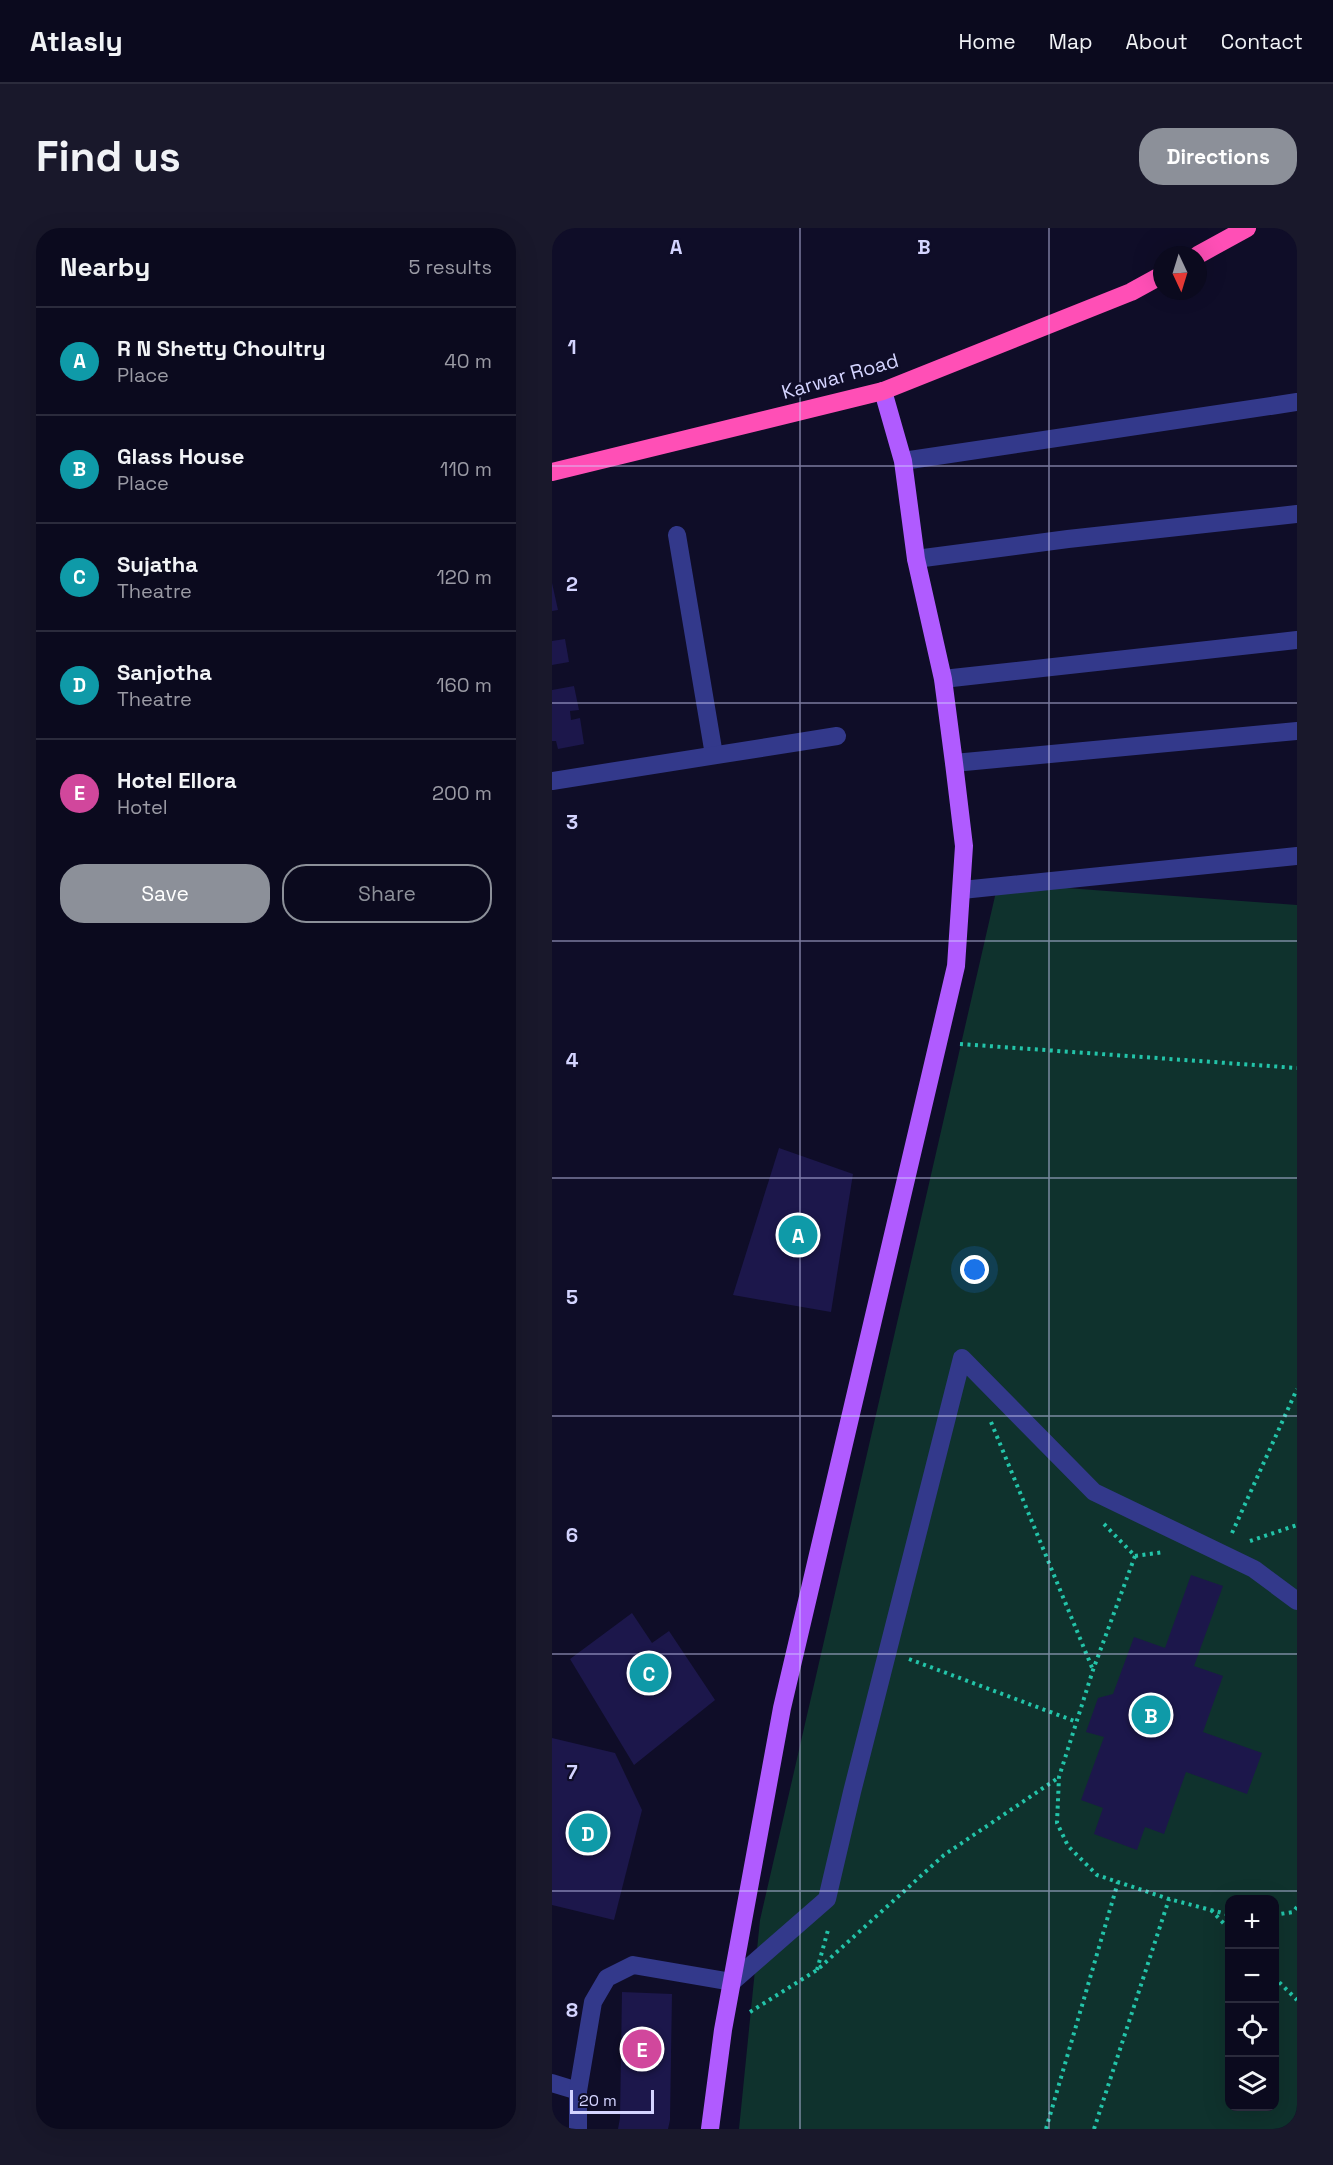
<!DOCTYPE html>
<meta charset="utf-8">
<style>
:root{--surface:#0b0a1e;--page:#19182b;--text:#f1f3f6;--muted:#9a9aa4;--line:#2b2b3c;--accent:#8c9099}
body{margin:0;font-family:"Space Grotesk",sans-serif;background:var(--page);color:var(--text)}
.controls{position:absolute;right:18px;bottom:18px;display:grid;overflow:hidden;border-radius:12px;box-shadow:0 6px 24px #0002}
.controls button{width:54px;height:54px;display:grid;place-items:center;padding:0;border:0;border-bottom:2px solid var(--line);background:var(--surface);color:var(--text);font:30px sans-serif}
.compass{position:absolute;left:601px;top:18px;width:54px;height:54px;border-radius:50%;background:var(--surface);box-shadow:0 6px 24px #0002;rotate:176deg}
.scale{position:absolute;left:18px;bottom:15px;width:84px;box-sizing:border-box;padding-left:6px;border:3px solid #d4d4ff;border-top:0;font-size:16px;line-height:21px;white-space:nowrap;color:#d4d4ff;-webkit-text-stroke:4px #0f0d28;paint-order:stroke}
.you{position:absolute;left:423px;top:1042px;width:21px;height:21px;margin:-15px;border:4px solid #fff;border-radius:50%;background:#1a73e8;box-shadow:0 0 0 9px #1a73e833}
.badge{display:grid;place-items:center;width:39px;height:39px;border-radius:50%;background:var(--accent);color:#fff;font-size:20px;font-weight:700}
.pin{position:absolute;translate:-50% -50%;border:3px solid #fff;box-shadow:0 2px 6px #0006}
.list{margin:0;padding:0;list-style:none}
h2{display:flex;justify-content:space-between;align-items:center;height:78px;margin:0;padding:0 24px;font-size:26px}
h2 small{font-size:20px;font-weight:400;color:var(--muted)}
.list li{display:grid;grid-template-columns:39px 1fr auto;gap:18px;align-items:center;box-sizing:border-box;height:108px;padding:0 24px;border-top:2px solid var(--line)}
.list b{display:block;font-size:22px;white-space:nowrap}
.list p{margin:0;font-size:20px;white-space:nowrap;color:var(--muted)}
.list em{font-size:20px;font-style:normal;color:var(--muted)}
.actions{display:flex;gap:12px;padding:18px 24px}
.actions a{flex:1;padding:14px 0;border:2px solid var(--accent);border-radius:24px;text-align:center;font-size:21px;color:var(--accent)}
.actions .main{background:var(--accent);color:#fff}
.icon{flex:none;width:33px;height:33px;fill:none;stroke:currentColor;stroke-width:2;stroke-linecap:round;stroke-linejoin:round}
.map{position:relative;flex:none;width:745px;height:1901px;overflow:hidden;border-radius:24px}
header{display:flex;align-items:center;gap:36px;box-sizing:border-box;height:84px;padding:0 30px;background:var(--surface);border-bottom:2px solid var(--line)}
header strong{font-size:28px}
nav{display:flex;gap:33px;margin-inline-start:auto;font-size:21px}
.intro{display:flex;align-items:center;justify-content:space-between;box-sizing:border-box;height:144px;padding:0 36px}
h1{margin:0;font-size:42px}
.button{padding:15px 27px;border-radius:24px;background:var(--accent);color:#fff;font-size:21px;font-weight:700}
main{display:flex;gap:36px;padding:0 36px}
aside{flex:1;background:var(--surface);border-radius:24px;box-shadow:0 6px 24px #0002}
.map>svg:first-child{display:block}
</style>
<header>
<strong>Atlasly</strong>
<nav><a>Home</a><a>Map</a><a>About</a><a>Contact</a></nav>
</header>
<div class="intro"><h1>Find us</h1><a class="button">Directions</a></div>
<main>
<aside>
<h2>Nearby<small>5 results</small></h2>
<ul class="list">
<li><span class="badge" style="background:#0f9aa8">A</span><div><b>R N Shetty Choultry</b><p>Place</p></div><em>40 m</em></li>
<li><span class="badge" style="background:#0f9aa8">B</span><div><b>Glass House</b><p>Place</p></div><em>110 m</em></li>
<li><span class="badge" style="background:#0f9aa8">C</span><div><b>Sujatha</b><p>Theatre</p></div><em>120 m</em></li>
<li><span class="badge" style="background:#0f9aa8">D</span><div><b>Sanjotha</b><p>Theatre</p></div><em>160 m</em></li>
<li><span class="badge" style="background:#d1479c">E</span><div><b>Hotel Ellora</b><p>Hotel</p></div><em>200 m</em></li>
</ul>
<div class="actions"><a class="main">Save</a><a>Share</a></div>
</aside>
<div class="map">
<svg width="745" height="1901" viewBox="0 0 745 1901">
<rect width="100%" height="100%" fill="#0f0d28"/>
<path fill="#0f322d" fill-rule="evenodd" d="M446,655L745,677V1901H187L208,1692ZM678,1672H722V1878H678Z"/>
<g fill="#1c174b">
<polygon points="0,355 6,382 0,383"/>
<polygon points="13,411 17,434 0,437 0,413"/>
<polygon points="22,458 27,482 18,483 19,492 28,490 32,516 6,521 4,513 0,513 0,462"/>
<polygon points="227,920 301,946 279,1084 181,1067"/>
<polygon points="639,1347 671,1358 642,1438 671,1448 651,1504 710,1525 695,1566 634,1544 612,1606 593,1599 585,1622 542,1606 551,1580 529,1572 552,1509 534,1504 546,1470 561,1466 582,1409 613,1420"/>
<polygon points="80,1385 100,1415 117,1403 163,1472 82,1537 18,1431"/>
<polygon points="0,1510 63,1525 90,1582 62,1692 0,1677"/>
<polygon points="70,1764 120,1766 118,1892 116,1901 66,1901 68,1890"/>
</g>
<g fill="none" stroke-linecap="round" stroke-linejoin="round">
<g stroke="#23c4a9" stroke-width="4" stroke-dasharray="3 4.5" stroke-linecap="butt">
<polyline points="408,816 745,840"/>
<polyline points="439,1194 541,1442"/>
<polyline points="552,1296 583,1328"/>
<polyline points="680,1305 745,1161"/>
<polyline points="698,1313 745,1297"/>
<polyline points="583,1328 541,1442 507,1549 505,1595 516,1618 545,1647 617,1671 678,1687"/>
<polyline points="583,1328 612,1324"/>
<polyline points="357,1431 525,1494"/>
<polyline points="659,1682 678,1702"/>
<polyline points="722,1687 741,1684 745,1679"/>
<polyline points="265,1742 276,1702"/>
<polyline points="722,1749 745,1772"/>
<polyline points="198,1784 265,1742 392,1627 506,1550"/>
<polyline points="494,1901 566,1654"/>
<polyline points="542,1901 617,1671"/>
</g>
<g stroke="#33398b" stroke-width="18">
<polyline points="351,233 745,174"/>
<polyline points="125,307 162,527"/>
<polyline points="364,331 516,311 745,286"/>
<polyline points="391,451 745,412"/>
<polyline points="402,535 745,503"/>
<polyline points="0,553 285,508"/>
<polyline points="410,662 745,628"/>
<polyline points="0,1855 26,1863"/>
<polyline points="26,1901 26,1863 41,1774 55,1750 81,1737 180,1754 275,1671 300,1564 410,1130 542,1264 702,1341 745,1373"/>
</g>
<polyline stroke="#b05bff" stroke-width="18" points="158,1901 171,1802 230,1480 404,738 412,618 402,535 391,451 364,331 351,233 331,163"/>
<g stroke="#ff4fb6" stroke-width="18">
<polyline points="646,27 695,0"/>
<polyline points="0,244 331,163 579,64 610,47"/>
</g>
</g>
<path fill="none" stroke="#d4d4ff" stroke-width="1.5" stroke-opacity="0.55" d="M248,0V1901M497,0V1901M0,238H745M0,475H745M0,713H745M0,950H745M0,1188H745M0,1426H745M0,1663H745"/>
<g text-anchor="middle" stroke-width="4.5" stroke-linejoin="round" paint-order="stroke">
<g font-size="20" fill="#d4d4ff" stroke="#0f0d28">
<text transform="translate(288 148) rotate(-16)" y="7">Karwar Road</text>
</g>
</g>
<g font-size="20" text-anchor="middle" font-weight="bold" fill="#d4d4ff" stroke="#0f0d28" stroke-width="4.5" stroke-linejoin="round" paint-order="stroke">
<text x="124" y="26">A</text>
<text x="372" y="26">B</text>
<text x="20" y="126">1</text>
<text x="20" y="363">2</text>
<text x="20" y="601">3</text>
<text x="20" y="839">4</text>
<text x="20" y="1076">5</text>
<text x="20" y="1314">6</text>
<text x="20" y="1551">7</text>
<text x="20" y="1789">8</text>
</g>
</svg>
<div class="controls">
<button>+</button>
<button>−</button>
<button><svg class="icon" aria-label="locate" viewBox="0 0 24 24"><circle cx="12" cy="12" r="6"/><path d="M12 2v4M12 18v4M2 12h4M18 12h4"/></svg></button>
<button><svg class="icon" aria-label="layers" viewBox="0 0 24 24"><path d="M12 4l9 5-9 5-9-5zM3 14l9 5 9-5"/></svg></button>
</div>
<svg class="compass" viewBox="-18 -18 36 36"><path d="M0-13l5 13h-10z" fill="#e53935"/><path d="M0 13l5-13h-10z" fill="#9a9aa4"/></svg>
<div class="scale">20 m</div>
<div class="you"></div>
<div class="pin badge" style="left:246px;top:1007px;background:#0f9aa8">A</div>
<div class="pin badge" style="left:599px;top:1487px;background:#0f9aa8">B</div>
<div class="pin badge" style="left:97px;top:1445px;background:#0f9aa8">C</div>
<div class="pin badge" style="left:36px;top:1605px;background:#0f9aa8">D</div>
<div class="pin badge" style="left:90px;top:1821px;background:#d1479c">E</div>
</div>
</main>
